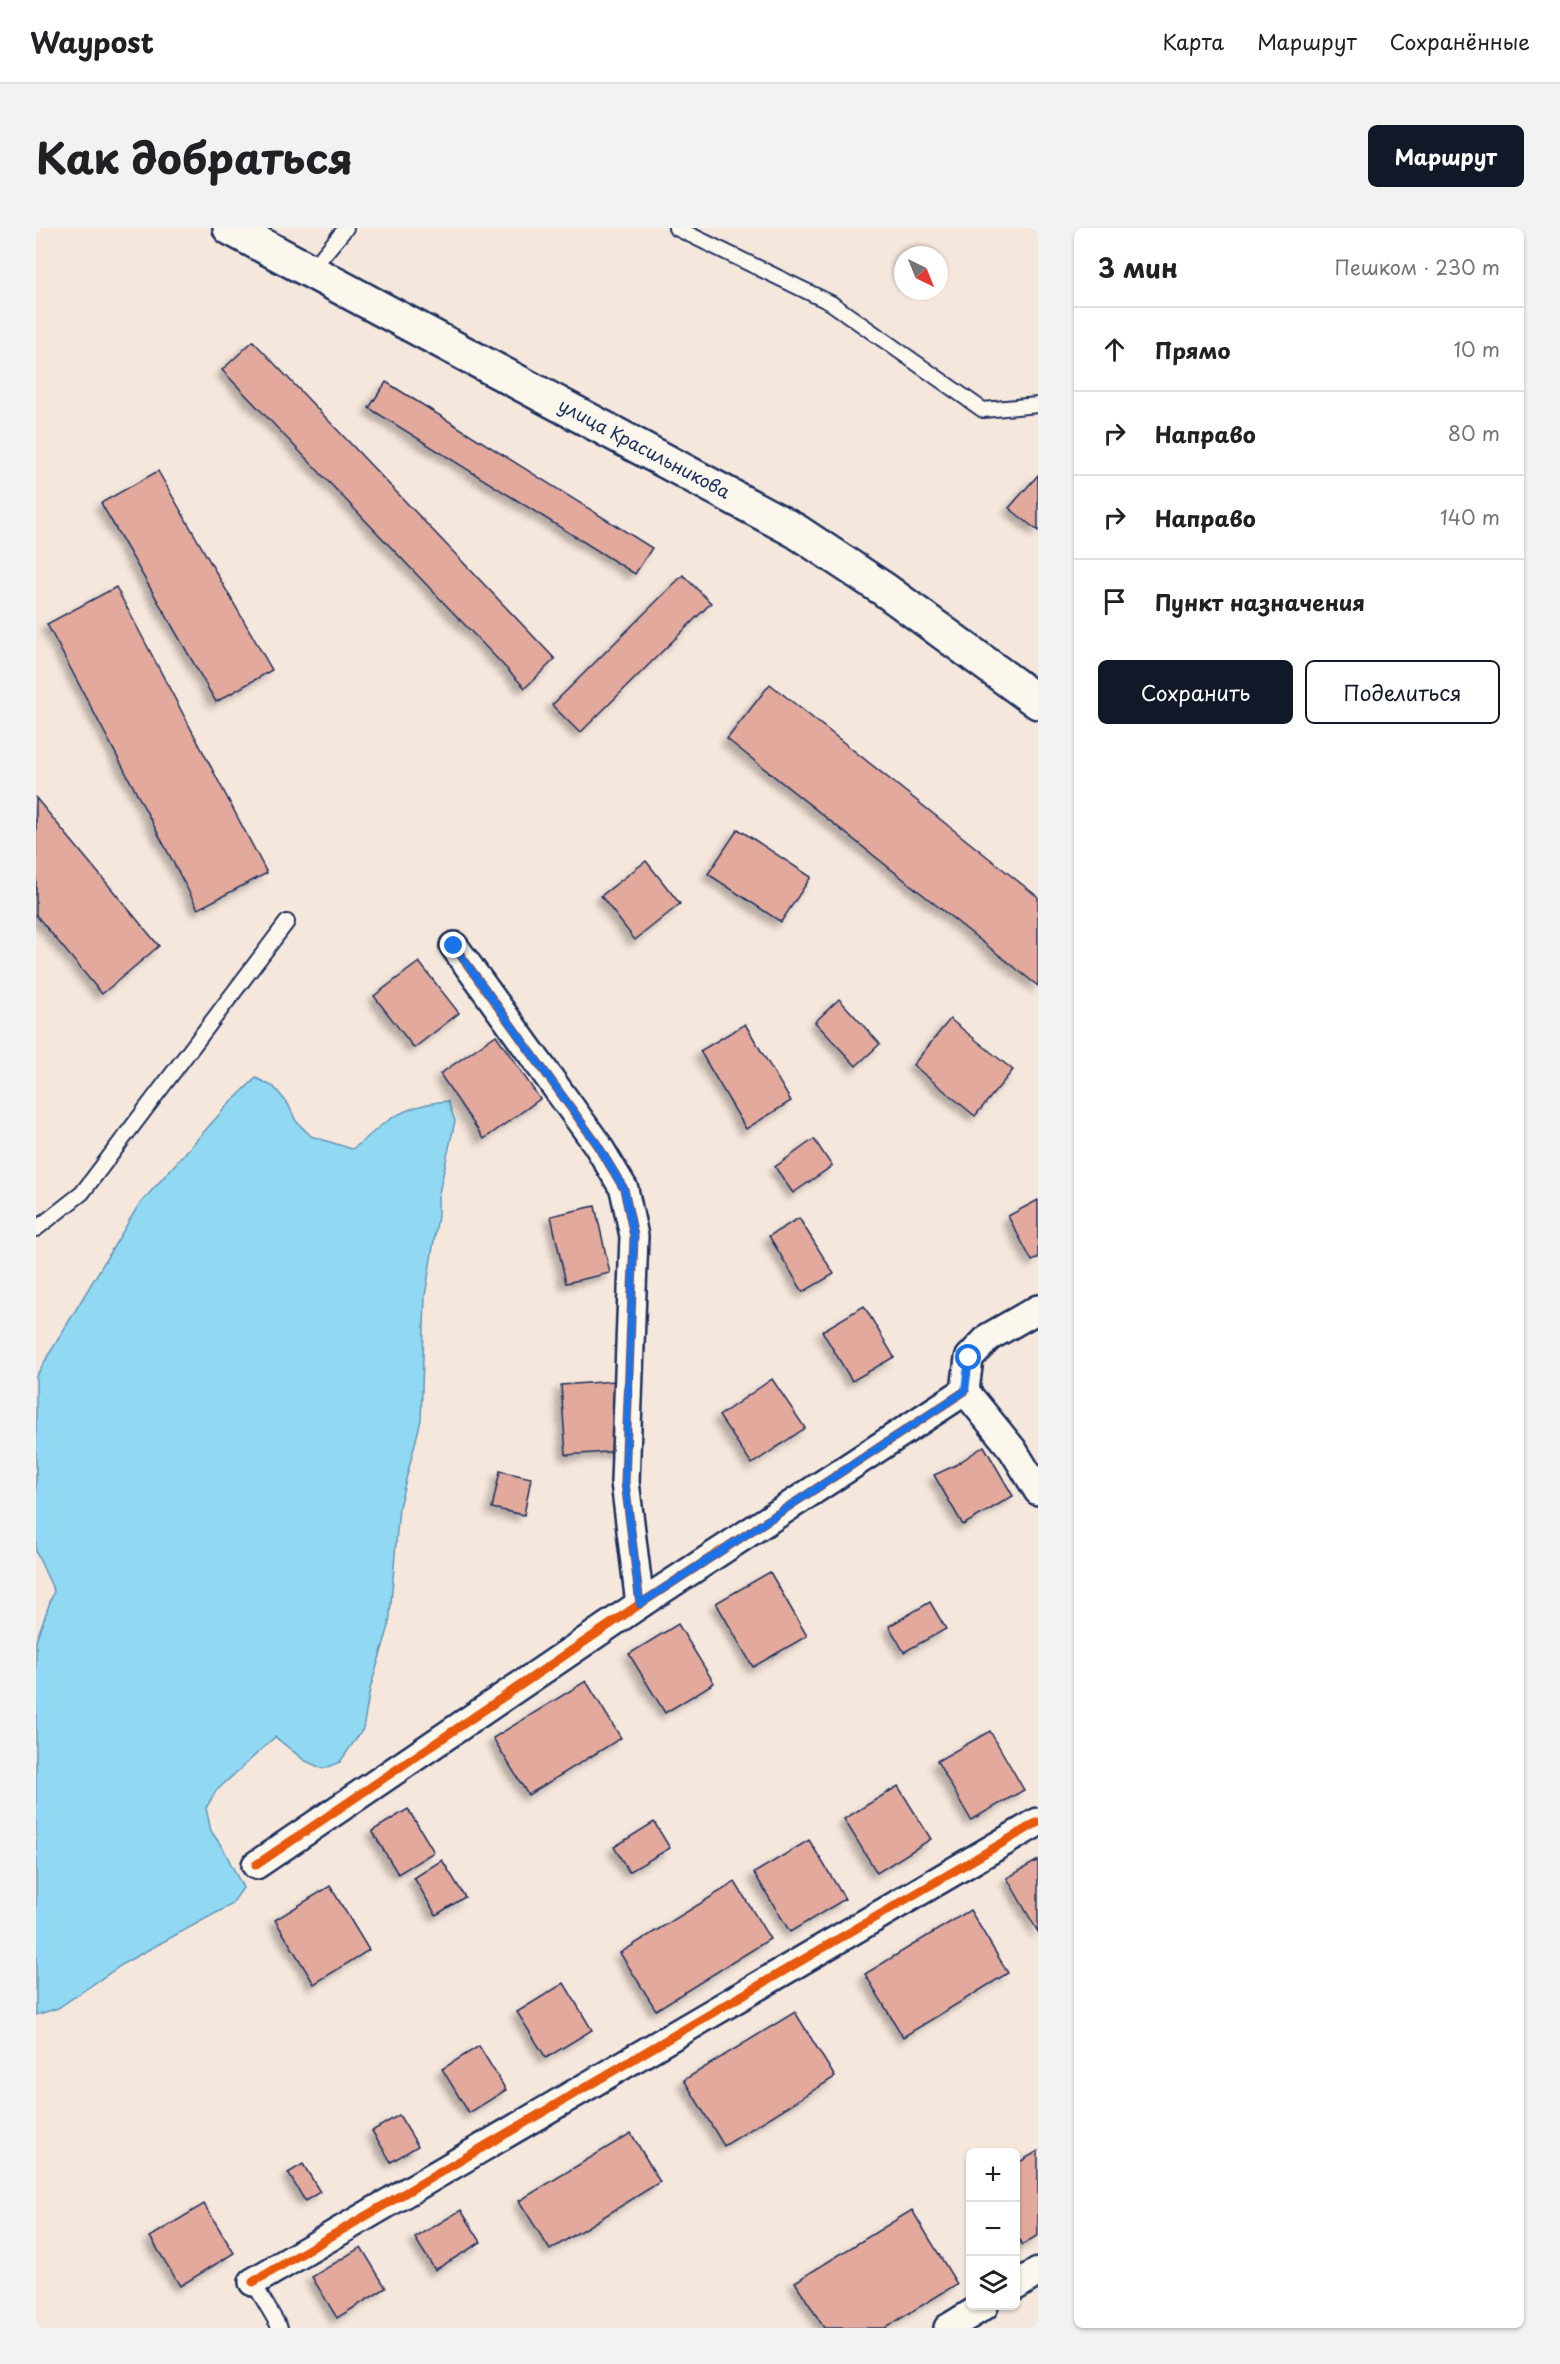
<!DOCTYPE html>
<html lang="ru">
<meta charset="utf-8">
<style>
:root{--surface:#fff;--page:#f2f2f2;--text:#202124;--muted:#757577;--line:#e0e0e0;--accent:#111827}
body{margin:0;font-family:"Playpen Sans",sans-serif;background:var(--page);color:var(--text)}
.controls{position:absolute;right:18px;bottom:18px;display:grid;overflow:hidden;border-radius:9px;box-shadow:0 2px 4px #0004}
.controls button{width:54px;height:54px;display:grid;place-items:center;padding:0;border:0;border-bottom:2px solid var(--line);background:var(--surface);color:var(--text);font:30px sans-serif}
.compass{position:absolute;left:858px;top:18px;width:54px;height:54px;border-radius:50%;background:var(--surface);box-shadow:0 2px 4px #0004;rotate:137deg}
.stop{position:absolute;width:18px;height:18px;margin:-14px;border:4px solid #1a73e8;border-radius:50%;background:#fff}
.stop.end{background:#1a73e8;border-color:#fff;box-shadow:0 2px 6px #0008}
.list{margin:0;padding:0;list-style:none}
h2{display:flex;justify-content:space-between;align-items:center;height:78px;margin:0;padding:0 24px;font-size:26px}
h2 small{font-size:20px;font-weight:400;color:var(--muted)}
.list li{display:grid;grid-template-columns:39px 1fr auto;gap:18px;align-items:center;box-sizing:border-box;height:84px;padding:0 24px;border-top:2px solid var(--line)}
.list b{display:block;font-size:22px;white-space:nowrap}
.list em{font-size:20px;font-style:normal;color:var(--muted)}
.actions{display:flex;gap:12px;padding:18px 24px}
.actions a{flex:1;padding:14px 0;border:2px solid var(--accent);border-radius:9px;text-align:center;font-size:21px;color:var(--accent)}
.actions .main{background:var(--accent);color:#fff}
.icon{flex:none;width:33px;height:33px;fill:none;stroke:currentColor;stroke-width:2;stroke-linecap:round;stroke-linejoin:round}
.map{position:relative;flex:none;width:1002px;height:2100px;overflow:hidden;border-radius:9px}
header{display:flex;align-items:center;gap:36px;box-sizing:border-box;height:84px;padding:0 30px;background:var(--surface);border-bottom:2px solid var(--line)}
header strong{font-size:28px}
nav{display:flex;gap:33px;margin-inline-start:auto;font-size:21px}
.intro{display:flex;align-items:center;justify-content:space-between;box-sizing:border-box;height:144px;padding:0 36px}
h1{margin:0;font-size:42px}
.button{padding:15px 27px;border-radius:9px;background:var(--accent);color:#fff;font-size:21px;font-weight:700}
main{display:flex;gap:36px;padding:0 36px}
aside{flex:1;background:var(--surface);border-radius:9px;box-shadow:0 2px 4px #0004}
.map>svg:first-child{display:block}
</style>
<header>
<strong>Waypost</strong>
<nav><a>Карта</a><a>Маршрут</a><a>Сохранённые</a></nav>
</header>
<div class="intro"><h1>Как добраться</h1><a class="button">Маршрут</a></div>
<main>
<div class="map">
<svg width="1002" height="2100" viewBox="0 0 1002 2100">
<defs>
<filter id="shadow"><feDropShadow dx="-5.5" dy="5.5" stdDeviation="3" flood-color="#0004"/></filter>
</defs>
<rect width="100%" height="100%" fill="#f6e7dc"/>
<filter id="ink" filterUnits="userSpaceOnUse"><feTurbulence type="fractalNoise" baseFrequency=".0167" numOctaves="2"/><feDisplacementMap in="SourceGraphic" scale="12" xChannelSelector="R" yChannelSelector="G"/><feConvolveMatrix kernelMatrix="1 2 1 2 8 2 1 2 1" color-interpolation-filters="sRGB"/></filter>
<g filter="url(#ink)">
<path fill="#91d9f2" stroke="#6295b7" stroke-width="1.5" d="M220,850L238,859L252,876L260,893L275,908L316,921C329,913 338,902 350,894C368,881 390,875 412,873L419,893L402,969V988L389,1068L385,1192L363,1279L353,1398L334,1461L327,1501L304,1534L287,1541L268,1532L239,1509L180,1563L170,1580L175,1603L188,1622L207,1660L195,1677L90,1734L22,1780L0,1787V1413L18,1363L0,1324V1148L102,978L189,880Z"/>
<g fill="#e2a99c" stroke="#1b2f5e" stroke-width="1.5" filter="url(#shadow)">
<polygon points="217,113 519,431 489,460 186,142"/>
<polygon points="350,154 616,320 599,346 333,180"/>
<polygon points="122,243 236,442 180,474 65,275"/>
<polygon points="1002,247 1002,303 973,280"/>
<polygon points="647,347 675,375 544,505 516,477"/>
<polygon points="80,359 231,645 162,681 11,396"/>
<polygon points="734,456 1002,669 1002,758 691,511"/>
<polygon points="0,570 123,718 66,766 0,687"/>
<polygon points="702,601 775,649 745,694 672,646"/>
<polygon points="610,633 644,676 599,712 565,668"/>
<polygon points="383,734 423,785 378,820 338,768"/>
<polygon points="803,771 844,816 820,838 779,794"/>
<polygon points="914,791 977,842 939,888 877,837"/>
<polygon points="709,796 755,873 710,901 664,823"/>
<polygon points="460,807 504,871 448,911 404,846"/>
<polygon points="778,911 796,938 757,965 739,939"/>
<polygon points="1002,972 1002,1030 996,1033 972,988"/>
<polygon points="559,978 574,1045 530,1055 515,988"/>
<polygon points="763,990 798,1046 767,1064 733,1008"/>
<polygon points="828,1078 858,1129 816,1153 786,1103"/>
<polygon points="736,1151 769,1200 716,1236 683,1188"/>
<polygon points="579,1153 584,1223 530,1227 525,1157"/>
<polygon points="948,1218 977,1268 927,1297 898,1247 918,1238"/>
<polygon points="464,1243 495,1250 488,1287 456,1280"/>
<polygon points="734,1344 771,1408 717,1439 680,1375"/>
<polygon points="894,1374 910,1401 868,1424 853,1398"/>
<polygon points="642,1396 678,1455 629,1485 593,1426"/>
<polygon points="550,1453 585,1510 492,1567 457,1510"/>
<polygon points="954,1503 988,1562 935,1592 901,1533"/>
<polygon points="862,1558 895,1611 841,1645 808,1591"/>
<polygon points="372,1581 398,1624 362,1646 336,1603"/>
<polygon points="618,1594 634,1620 593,1644 578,1619"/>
<polygon points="773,1612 809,1671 754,1704 718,1645"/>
<polygon points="406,1632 429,1669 400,1687 378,1650"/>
<polygon points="1002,1632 1002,1704 971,1650"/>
<polygon points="699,1654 734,1711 620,1782 584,1725"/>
<polygon points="294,1658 333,1722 278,1756 239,1692"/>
<polygon points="934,1682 972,1745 867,1809 829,1746"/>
<polygon points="528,1755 556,1802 510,1830 481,1784"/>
<polygon points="759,1784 799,1849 688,1918 648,1852"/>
<polygon points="443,1818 470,1862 433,1885 406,1841"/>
<polygon points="363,1887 382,1918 355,1934 336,1903"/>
<polygon points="595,1905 624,1954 514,2022 483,1973"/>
<polygon points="1002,1923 1002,2007 986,2017 980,2007 980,1936"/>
<polygon points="267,1936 284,1964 269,1973 252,1945"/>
<polygon points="168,1976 198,2025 144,2058 114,2009"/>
<polygon points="425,1982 445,2014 399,2042 379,2010"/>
<polygon points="876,1982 921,2056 849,2100 788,2100 759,2054"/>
<polygon points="325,2019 350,2060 301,2090 276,2049"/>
</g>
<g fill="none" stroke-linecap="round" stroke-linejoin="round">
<defs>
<g id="service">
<polyline points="640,0 795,75 947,182 1002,177"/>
<polyline points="274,43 310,0"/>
<polyline points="0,1001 46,965 251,694"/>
<polyline points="217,2054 244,2100"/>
</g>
<g id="minor">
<polyline points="418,718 561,916 588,961 598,1008 589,1254 604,1376"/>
<polyline points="1002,1081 953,1109 933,1130 929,1163 977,1222 1002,1263"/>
<polyline points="220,1637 604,1376 929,1163"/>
<polyline points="217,2054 1002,1594"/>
<polyline points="980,2058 1002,2044"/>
<polyline points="912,2100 948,2078"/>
</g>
<polyline id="primary" points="194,0 760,303 849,362 1002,474"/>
</defs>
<use href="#service" stroke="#1b2f5e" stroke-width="18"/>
<use href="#minor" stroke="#1b2f5e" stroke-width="32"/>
<use href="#primary" stroke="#1b2f5e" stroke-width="38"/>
<use href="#service" stroke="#fbf7ec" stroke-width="14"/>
<use href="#minor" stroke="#fbf7ec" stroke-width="27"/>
<use href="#primary" stroke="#fbf7ec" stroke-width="33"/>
<defs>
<g id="cycleway">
<polyline points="418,718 561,916 588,961 598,1008 589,1254 604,1376"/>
<polyline points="220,1637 604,1376 929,1163"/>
<polyline points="217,2054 1002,1594"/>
</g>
</defs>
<use href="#cycleway" stroke="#fbf7ec" stroke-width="13"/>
<use href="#cycleway" stroke="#e8590c" stroke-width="9"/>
</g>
</g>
<g fill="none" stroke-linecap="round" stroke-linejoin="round" filter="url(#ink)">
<polyline stroke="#1a73e8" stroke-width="8" points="418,718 561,916 588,961 598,1008 589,1254 604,1376 929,1163 933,1130"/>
</g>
<g text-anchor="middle" stroke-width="6" stroke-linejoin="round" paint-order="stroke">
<g font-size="18" fill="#1b2f5e" stroke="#fbf7ec">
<text transform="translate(608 221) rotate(28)" y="6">улица Красильникова</text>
</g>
</g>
</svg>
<div class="controls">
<button>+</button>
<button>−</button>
<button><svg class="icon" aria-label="layers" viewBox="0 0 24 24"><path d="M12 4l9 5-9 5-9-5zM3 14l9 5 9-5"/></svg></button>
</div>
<svg class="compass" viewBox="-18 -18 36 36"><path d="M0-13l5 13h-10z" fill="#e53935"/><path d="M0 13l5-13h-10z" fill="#757577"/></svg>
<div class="stop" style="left:933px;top:1130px"></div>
<div class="stop end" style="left:418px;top:718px"></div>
</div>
<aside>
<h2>3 мин<small>Пешком · 230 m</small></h2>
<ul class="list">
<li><svg class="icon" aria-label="ahead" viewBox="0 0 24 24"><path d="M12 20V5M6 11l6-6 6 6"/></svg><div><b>Прямо</b></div><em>10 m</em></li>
<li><svg class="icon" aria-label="right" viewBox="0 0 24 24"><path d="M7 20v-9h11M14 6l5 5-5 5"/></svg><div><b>Направо</b></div><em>80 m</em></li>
<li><svg class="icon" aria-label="right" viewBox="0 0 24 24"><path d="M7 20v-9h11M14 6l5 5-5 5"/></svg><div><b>Направо</b></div><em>140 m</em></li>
<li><svg class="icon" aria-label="arrive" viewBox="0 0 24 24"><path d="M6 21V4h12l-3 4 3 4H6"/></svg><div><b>Пункт назначения</b></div></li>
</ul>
<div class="actions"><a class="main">Сохранить</a><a>Поделиться</a></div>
</aside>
</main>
